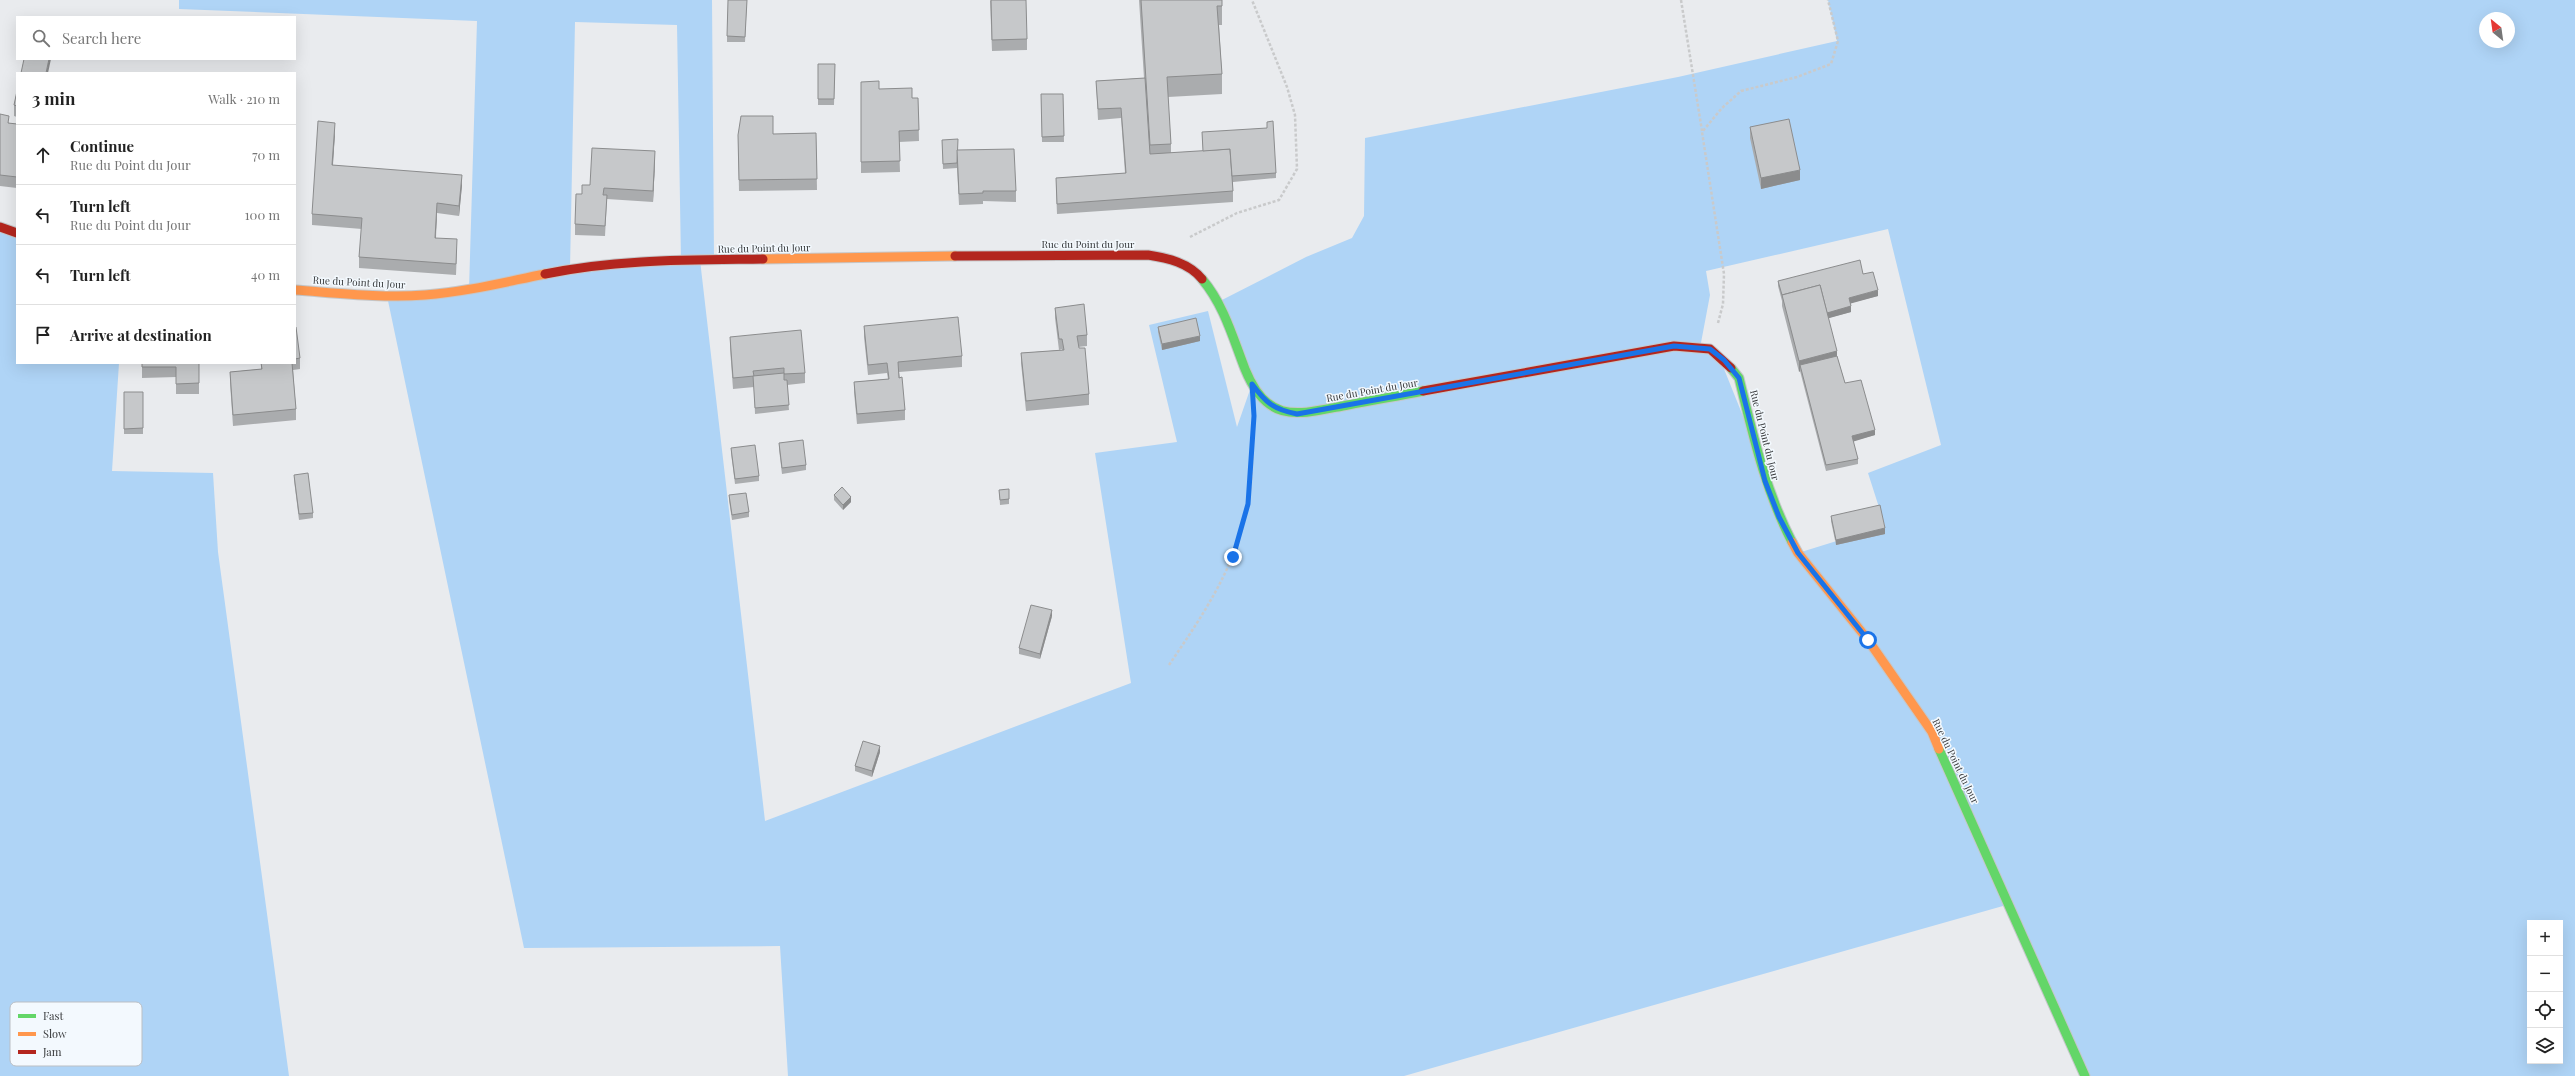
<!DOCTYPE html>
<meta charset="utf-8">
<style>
:root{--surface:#fff;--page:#f2f2f2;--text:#222;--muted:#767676;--line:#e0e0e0}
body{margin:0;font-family:"Playfair Display",serif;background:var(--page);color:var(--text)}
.controls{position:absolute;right:12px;bottom:12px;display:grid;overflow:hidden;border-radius:0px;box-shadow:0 4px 16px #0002}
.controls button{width:36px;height:36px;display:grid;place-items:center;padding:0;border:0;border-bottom:1px solid var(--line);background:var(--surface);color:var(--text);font:20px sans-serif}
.compass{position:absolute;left:2479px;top:12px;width:36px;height:36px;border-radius:50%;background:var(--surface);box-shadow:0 4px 16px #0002;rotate:331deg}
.stop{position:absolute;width:12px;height:12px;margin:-9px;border:3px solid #1a73e8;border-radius:50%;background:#fff}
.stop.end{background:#1a73e8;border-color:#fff;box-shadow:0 1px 4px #0008}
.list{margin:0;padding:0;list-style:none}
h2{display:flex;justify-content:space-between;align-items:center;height:52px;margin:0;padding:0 16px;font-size:17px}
h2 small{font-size:13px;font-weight:400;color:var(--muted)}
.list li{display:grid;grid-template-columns:26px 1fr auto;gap:12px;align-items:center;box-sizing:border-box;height:60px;padding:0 16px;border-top:1px solid var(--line)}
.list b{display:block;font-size:15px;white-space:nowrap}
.list p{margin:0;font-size:13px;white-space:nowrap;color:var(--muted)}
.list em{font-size:13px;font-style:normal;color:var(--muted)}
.icon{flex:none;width:22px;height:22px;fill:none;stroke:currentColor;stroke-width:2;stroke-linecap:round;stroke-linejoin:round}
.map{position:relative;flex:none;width:2575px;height:1076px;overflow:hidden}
.search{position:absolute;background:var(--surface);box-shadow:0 4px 16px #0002;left:16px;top:16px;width:280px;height:44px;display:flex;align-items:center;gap:10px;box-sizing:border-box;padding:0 14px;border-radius:0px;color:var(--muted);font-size:15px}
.panel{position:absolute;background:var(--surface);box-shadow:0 4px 16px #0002;left:16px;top:72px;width:280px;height:292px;border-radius:0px}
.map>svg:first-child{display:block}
</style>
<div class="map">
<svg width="2575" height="1076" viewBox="0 0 2575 1076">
<rect width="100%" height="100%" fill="#e9ebee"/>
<g fill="#afd4f6" fill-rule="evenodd">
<path d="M179,0H712L714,260H700L765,821L1131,683L1095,453L1177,442L1149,325L1208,311L1237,427L1252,384L1218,302L1306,257L1352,238L1364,216L1365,138L1678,77L1837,41L1828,0H2575V1076H2085L2010,904L1404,1076H788L780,946L524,948L387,296L469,290L477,21L179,9ZM2485,18H2509V42H2485ZM575,22L677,25L681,260L570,269ZM1888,229L1941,445L1868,473L1885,526L1798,553L1718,354L1700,348L1710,295L1706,271ZM2530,923H2560V1061H2530Z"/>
<polygon points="0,227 17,233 17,363 119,363 112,471 213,473 218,552 289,1076 0,1076"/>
</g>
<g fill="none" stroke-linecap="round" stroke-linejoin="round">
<defs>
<g id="fast">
<path d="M1202,279C1224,305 1233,338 1245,369C1268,426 1299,414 1348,405C1373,400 1398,396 1423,391"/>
<path d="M1731,368L1739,378C1753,435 1765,490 1792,542"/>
<polyline points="1939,749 2085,1076"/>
</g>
<g id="slow">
<polyline points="763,259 955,256"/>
<path d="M295,290C338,293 382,298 425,295C466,292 505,282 545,274"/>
<polyline points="1792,542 1798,553 1868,640 1932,732 1939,749"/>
</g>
<g id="jam">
<polyline points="0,227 17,233"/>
<path d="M955,256L1148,255C1168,258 1189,263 1202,279"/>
<path d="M545,274C616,259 691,260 763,259"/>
<polyline points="1423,391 1674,346 1710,349 1731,368"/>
</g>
</defs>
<use href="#fast" stroke="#c5c7c9" stroke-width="11"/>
<use href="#slow" stroke="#c5c7c9" stroke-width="11"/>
<use href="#jam" stroke="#c5c7c9" stroke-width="11"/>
<g stroke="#c9cacb" stroke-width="2.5" stroke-dasharray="3 2" stroke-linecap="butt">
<polyline points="1681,0 1702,131"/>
<polyline points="1190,237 1237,213 1279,200 1297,169 1295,115 1287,87 1252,0"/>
<polyline points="1718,323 1723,304 1724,274 1702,132 1722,108 1741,91 1797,77 1831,64 1838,41 1828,0"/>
<path d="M1169,665C1203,615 1237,565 1248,504C1253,479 1252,453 1253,428"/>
</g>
<use href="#fast" stroke="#63d668" stroke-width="9"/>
<use href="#slow" stroke="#ff974d" stroke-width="9"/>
<use href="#jam" stroke="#b3261e" stroke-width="9"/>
</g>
<g fill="#aaacae">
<polygon points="747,0 745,42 727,42 727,36"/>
<polygon points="990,0 1027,39 1027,50 992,51"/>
<polygon points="1139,0 1222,0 1222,25 1219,25 1222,74 1222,94 1168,97 1171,144 1171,153 1203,151 1202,132 1276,173 1276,178 1233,182 1233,202 1057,214 1056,188 1056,178 1125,173 1121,118 1098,120 1096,81 1144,78"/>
<polygon points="818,64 835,64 834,105 818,105"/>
<polygon points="861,82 879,89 912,98 918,98 919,141 899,142 900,172 861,173"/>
<polygon points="17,91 17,117 14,116 14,105"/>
<polygon points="1041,94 1063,94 1064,142 1042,142"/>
<polygon points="0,114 9,123 17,124 17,188 0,186"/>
<polygon points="1750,127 1800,180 1761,189 1750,138"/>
<polygon points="335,133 333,165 462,185 459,216 437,213 436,238 457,250 456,275 359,268 359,257 362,229 312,225 312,214"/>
<polygon points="816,133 817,190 739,191 738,135"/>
<polygon points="942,140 958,150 1016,191 1016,202 983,201 983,204 959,205 957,168 943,169"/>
<polygon points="655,162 653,202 607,199 605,236 575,235 575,224 582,194 590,185"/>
<polygon points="1778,281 1878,296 1850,303 1851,312 1828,318 1837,356 1845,383 1875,435 1853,441 1858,459 1858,464 1826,471 1800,371 1799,372 1782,306 1782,301 1778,286"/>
<polygon points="1055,308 1087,335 1087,346 1078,347 1089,394 1089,405 1026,411 1021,363 1021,353 1062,350 1062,349 1059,350 1055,318"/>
<polygon points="864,326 962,356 962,367 899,372 905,410 905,420 857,424 854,392 854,382 888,379 887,373 868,375 864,337"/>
<polygon points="295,327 300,358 300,369 293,370 296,409 296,420 233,426 230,383 230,372 261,369 261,363 295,363"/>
<polygon points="1158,327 1200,341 1162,350 1158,332"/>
<polygon points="730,337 805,373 805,383 787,385 789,410 755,414 754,387 733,389 730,348"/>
<polygon points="142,363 199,363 199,394 176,394 176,377 142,378"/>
<rect x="124" y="392" width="19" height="42"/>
<polygon points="779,443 806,465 806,470 782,474 779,449"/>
<polygon points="731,448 759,476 759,481 735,484 731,453"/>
<polygon points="294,475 313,513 313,518 299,520 294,480"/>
<polygon points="999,490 1009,499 1009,504 1000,505"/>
<polygon points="729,495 749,512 749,517 732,520 729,500"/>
<polygon points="834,495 851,502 843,510 834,500"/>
<polygon points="1831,516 1885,534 1836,545 1831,521"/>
<polygon points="1052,616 1040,659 1019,654 1019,648"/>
<polygon points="880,752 872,777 855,771 855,766"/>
</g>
<g fill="#8b8c8d">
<polygon points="49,59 51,59 48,73 46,73"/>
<polygon points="335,123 335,133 332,176 332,165"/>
<polygon points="655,151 655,162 653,202 653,191"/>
<polygon points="1800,170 1800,180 1761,189 1761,178"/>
<polygon points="462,175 462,185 459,216 459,206"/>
<polygon points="437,203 437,213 435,249 435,238"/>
<polygon points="1878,290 1878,296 1849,304 1849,298"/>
<polygon points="1851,306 1851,312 1826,319 1826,313"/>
<polygon points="1200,336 1200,341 1162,350 1162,344"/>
<polygon points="1837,351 1837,361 1800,365 1800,371 1799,372 1799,361"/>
<polygon points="1875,430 1875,435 1852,442 1852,436"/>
<polygon points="851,497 851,502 843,510 843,505"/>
<polygon points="1885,528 1885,534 1836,545 1836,540"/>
<polygon points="1052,610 1052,616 1040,659 1040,654"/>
<polygon points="880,746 880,752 872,777 872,771"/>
</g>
<g fill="#c6c8ca" stroke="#8b8c8d">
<polygon points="728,0 747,0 745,37 727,36"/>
<polygon points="991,0 1026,0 1027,39 992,40"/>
<polygon points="1141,0 1222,0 1222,6 1217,6 1222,74 1167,77 1171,144 1150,145"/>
<polygon points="24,59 49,59 46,73 21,73"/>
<polygon points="818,64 835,64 834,99 818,99"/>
<polygon points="1145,78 1150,154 1230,149 1233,191 1057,204 1056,178 1126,173 1121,108 1098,109 1096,81"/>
<polygon points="879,81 879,89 912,88 912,98 918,98 919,130 899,131 900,161 861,162 861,82"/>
<polygon points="17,91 17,106 14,105"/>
<polygon points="1041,94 1063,94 1064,136 1042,137"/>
<polygon points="0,114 9,116 8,123 17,124 17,177 0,175"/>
<polygon points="741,116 773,116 773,134 816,133 817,179 739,180 738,135"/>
<polygon points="1789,119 1800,170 1761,178 1750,127"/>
<polygon points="318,121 335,123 332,165 462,175 459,206 437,203 435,238 457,239 456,264 359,257 362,218 312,214"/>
<polygon points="1273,121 1276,173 1232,176 1230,149 1203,151 1202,132 1267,128 1267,122"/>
<polygon points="958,139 957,163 943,164 942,140"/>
<polygon points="592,148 655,151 653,191 604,188 603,195 607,195 605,226 575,224 576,194 582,194 582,185 590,185"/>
<polygon points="1014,149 1016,191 983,191 983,193 959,194 957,150"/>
<polygon points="1860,260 1863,274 1873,272 1878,290 1849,298 1851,306 1827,313 1820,285 1782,295 1778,281"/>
<polygon points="1820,285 1837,351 1799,361 1782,295"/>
<polygon points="1084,304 1087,335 1077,336 1079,348 1085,348 1089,394 1026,401 1021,353 1064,350 1062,339 1059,339 1055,308"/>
<polygon points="958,317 962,356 898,362 899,378 902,377 905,410 857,414 854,382 889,379 887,363 868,365 864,326"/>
<polygon points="1196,318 1200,336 1162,344 1158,327"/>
<polygon points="295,327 296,327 300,358 295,359"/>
<polygon points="801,330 805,373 784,374 784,368 753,371 754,376 733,378 730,337"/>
<polygon points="1837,356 1845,383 1861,380 1875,430 1852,436 1858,459 1826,465 1800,365"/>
<polygon points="142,363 199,363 199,383 176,384 176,367 142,367"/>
<polygon points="261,363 292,363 296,409 233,415 230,372 262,369"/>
<polygon points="784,373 784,380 787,380 789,405 755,408 753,376"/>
<polygon points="124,392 143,392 143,428 124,429"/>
<polygon points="803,440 806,465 782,468 779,443"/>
<polygon points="755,445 759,476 735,479 731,448"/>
<polygon points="308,473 313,513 299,514 294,475"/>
<polygon points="842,487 851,497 843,505 834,495"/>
<polygon points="1009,489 1009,499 1000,500 999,490"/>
<polygon points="746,493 749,512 732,515 729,495"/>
<polygon points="1880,505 1885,528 1836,540 1831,516"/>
<polygon points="1031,605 1052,610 1040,654 1019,648"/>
<polygon points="863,741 880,746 872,771 855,766"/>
</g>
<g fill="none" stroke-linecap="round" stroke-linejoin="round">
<path stroke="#1a73e8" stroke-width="5" d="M1233,557L1248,504L1254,416L1252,384C1266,403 1273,409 1297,414L1674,346L1710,349L1724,360L1739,378L1765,481L1779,517L1798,553L1868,640"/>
</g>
<g text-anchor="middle" stroke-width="3" stroke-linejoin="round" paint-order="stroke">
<g font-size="10" fill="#37393b" stroke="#f3f9fe">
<text x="1088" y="248">Rue du Point du Jour</text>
<text transform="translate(764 248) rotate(-1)" y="4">Rue du Point du Jour</text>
<text transform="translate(359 282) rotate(3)" y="4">Rue du Point du Jour</text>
<text transform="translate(1372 390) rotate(-10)" y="4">Rue du Point du Jour</text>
<text transform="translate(1765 435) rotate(76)" y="4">Rue du Point du Jour</text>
<text transform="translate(1956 761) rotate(64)" y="4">Rue du Point du Jour</text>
</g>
</g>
<rect x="10" y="1002" width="132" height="64" rx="6" fill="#f3f9fe" stroke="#bbbfc4" stroke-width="1"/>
<rect x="18" y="1014" width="18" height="4" fill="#63d668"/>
<rect x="18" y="1032" width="18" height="4" fill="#ff974d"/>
<rect x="18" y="1050" width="18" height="4" fill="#b3261e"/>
<g font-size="11" fill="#37393b">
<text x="43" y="1020">Fast</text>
<text x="43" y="1038">Slow</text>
<text x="43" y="1056">Jam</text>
</g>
</svg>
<div class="controls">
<button>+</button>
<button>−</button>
<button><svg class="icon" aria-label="locate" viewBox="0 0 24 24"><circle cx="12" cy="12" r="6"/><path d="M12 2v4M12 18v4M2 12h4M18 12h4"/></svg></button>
<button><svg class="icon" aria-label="layers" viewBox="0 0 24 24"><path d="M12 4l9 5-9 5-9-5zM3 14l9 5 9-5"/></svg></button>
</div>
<svg class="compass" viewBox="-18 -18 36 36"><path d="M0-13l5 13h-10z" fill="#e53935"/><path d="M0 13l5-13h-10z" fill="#767676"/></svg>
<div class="stop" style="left:1868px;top:640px"></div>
<div class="stop end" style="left:1233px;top:557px"></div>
<div class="search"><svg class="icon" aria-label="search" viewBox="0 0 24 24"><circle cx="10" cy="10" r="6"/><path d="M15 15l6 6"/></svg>Search here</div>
<section class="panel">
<h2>3 min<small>Walk · 210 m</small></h2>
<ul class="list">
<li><svg class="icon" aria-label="ahead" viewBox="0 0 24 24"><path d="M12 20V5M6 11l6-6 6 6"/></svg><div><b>Continue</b><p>Rue du Point du Jour</p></div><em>70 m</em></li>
<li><svg class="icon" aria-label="left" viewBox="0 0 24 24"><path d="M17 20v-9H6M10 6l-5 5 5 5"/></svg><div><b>Turn left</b><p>Rue du Point du Jour</p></div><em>100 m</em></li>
<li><svg class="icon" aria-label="left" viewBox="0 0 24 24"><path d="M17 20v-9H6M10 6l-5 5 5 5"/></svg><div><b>Turn left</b></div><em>40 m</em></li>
<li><svg class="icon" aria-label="arrive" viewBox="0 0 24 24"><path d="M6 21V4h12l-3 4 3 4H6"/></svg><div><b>Arrive at destination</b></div></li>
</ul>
</section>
</div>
